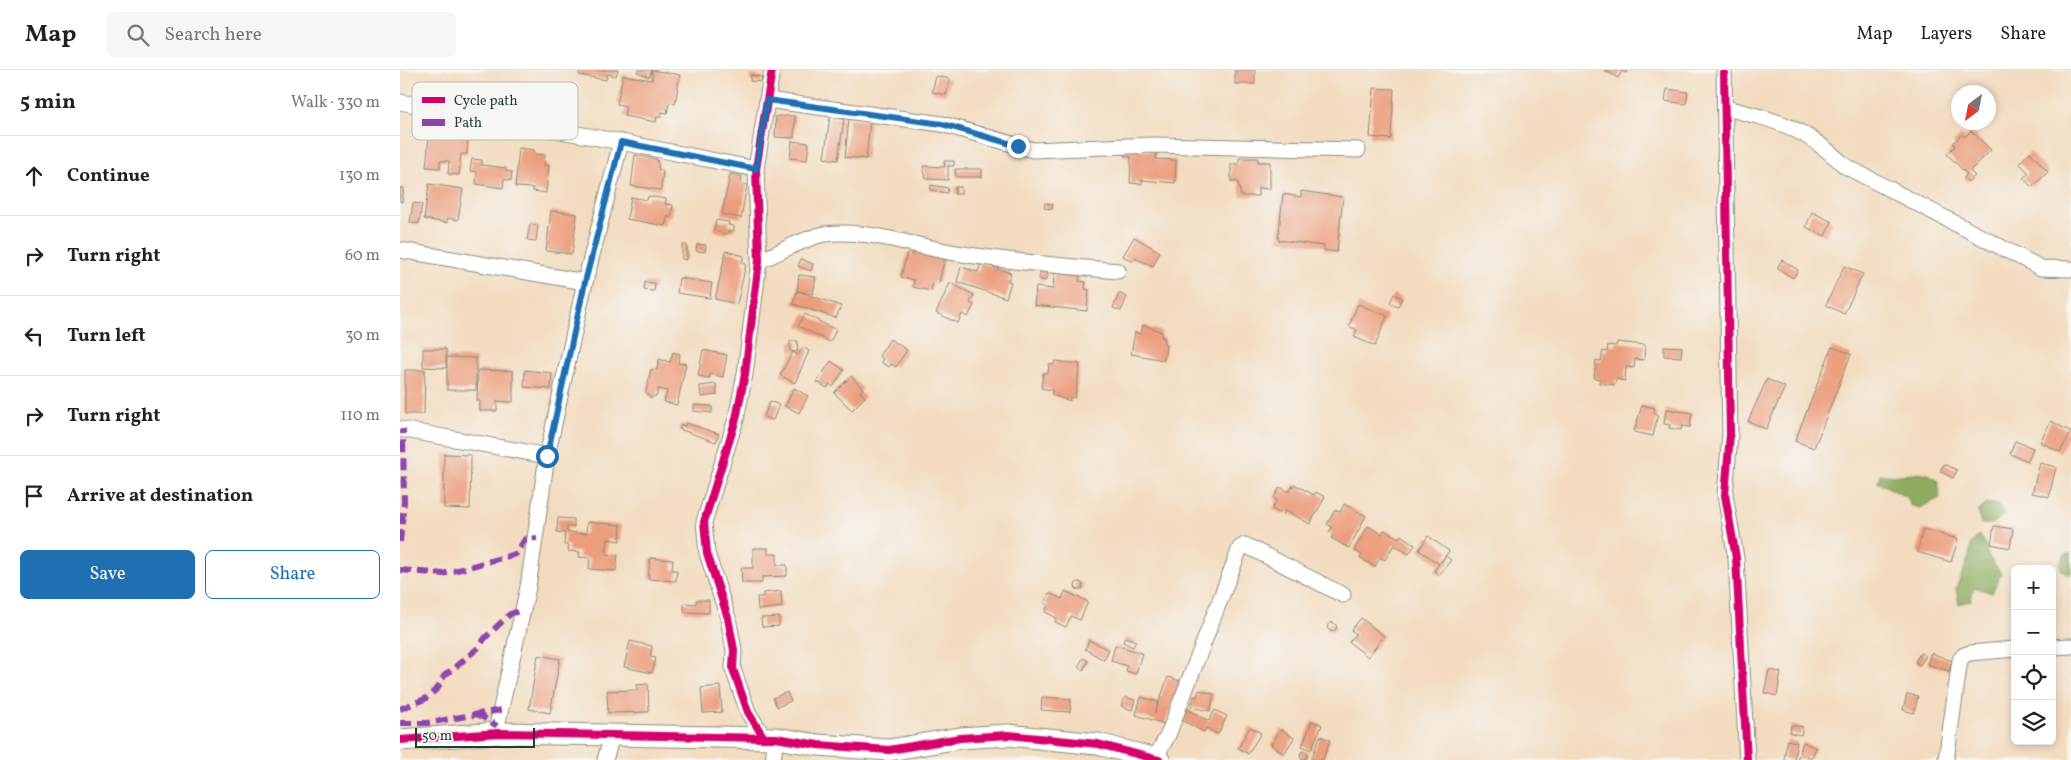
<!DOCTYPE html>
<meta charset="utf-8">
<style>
:root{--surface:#fff;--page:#f6f6f6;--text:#222;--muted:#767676;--line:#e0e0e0;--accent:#1f6fb2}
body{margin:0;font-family:Vollkorn,serif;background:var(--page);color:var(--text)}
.controls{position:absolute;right:15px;bottom:15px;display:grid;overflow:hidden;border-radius:8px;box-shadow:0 2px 8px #0003}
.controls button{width:45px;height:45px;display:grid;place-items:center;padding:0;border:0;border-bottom:1px solid var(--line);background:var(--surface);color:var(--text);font:25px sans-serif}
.compass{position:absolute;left:1551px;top:15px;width:45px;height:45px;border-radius:50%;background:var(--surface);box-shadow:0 2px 8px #0003;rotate:212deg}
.scale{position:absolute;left:15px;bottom:12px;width:120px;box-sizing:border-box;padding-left:5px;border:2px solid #1f3d34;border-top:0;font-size:14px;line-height:18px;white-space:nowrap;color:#1f3d34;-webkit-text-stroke:4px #f6f6f2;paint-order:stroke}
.stop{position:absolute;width:15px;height:15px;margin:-11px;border:4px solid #1f6fb2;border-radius:50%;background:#fff}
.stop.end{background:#1f6fb2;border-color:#fff;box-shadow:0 1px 5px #0008}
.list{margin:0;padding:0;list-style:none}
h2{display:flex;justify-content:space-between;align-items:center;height:65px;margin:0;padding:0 20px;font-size:21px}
h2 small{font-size:16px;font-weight:400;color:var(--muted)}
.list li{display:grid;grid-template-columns:32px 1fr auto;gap:15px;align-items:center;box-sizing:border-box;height:80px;padding:0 20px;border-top:1px solid var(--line)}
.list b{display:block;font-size:19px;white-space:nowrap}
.list em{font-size:16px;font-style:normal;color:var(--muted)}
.actions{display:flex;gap:10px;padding:15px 20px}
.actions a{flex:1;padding:11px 0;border:1px solid var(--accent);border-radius:8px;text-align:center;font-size:18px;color:var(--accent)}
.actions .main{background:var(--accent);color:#fff}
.icon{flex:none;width:28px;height:28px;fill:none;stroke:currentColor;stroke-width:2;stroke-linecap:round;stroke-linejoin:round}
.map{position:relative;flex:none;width:1671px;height:690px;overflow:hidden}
header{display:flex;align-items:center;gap:30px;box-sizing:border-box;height:70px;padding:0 25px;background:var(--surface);border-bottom:1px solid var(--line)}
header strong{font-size:24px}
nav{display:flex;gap:28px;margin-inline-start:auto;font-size:18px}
.search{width:350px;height:45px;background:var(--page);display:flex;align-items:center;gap:12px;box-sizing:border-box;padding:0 18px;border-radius:8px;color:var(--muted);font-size:19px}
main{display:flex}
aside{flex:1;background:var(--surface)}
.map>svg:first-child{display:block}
</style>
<header>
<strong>Map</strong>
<div class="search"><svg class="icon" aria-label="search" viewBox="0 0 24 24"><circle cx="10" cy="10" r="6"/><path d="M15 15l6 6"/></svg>Search here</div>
<nav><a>Map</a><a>Layers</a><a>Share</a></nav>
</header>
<main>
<aside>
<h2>5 min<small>Walk · 330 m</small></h2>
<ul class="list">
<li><svg class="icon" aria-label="ahead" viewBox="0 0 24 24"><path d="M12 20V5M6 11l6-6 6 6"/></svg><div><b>Continue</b></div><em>130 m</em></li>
<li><svg class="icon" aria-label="right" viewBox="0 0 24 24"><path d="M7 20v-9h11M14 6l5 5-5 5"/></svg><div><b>Turn right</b></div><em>60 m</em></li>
<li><svg class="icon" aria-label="left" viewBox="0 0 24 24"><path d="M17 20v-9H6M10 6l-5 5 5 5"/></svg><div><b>Turn left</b></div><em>30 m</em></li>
<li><svg class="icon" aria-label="right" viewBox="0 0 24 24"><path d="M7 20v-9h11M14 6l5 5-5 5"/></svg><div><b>Turn right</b></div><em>110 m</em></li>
<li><svg class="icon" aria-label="arrive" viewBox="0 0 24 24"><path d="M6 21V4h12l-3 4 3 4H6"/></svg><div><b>Arrive at destination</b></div></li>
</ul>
<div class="actions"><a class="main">Save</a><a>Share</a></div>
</aside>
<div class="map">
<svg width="1671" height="690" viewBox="0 0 1671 690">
<rect width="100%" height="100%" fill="#f6f6f2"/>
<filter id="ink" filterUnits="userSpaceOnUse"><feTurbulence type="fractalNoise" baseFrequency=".02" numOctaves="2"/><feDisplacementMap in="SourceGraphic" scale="10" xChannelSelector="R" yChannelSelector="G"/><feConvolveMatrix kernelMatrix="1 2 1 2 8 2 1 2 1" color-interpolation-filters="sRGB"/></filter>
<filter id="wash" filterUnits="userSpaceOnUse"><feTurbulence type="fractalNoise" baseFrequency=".0096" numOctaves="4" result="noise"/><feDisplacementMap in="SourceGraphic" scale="20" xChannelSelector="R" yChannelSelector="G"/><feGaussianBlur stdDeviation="1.12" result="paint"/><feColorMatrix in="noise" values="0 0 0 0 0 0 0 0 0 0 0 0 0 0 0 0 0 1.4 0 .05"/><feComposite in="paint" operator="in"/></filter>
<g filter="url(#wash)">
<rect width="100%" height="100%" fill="#f3dbbf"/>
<g fill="#8eab5e" stroke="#567449">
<polygon points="1525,403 1537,409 1540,428 1519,438 1510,435 1508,428 1478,412 1480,404 1491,406"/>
<polygon points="1596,433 1604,444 1593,454 1581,454 1578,442 1586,434"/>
<polygon points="1579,465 1584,471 1588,486 1601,503 1592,523 1574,517 1571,530 1559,534 1556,518 1569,487 1571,474"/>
<polygon points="1671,483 1671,503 1668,505 1661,500 1660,494 1664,485"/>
</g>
<g id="blocks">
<g fill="#ec9d7d">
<polygon points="180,0 218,0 216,6 207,4 206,10 179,5"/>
<polygon points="238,0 252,0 249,7 237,2"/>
<polygon points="252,0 280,5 275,34 269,33 267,43 262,42 261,47 257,47 256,52 224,46 226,36 217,34 223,5 252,10"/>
<rect x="835" y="0" width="20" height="14"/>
<polygon points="1204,0 1228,0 1226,3 1222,1 1218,8"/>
<polygon points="351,5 362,7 361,12 350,11"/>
<polygon points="536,6 550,9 546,25 532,22"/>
<polygon points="974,18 994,19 991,69 970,67"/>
<polygon points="1267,19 1288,22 1286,34 1265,31"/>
<polygon points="376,46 395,46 394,68 375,67"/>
<polygon points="430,47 444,49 438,90 424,88"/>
<polygon points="449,48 470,50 466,89 445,87"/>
<polygon points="30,57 69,61 67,84 61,84 59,105 48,104 49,91 40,91 40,98 26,97"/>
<polygon points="1571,61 1591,80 1570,101 1575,106 1568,112 1564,108 1567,104 1547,84 1555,76 1553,73 1562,64 1565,67"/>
<polygon points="392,71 409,73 407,90 390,88"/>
<polygon points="119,78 134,80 134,84 145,85 144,95 149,96 146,123 133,121 133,118 115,117"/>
<polygon points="725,78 756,82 756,89 776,90 775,113 742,110 742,114 730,113 731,87 724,86"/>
<polygon points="1630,82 1648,102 1632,117 1623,108 1629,103 1619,93"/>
<polygon points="235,85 257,89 259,100 263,100 261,120 231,116"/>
<polygon points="839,88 858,88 858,92 870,92 870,119 858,118 858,126 841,126 838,112 831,111 831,94 839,94"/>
<polygon points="72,89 82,90 82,95 106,98 106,101 112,102 111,111 104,109 103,118 76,114 77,102 70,101"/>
<polygon points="544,91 554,91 554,96 548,96 548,110 526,109 523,96 545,97"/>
<polygon points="555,99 582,99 582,107 556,107"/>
<polygon points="330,104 342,106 341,113 347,115 341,148 322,144"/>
<polygon points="29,114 63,119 58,150 47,148 47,153 24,149"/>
<polygon points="531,115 548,118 547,123 530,120"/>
<rect x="555" y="117" width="6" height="7"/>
<polygon points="0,118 4,118 2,132 0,132"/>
<polygon points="901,121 943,127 937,182 924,180 924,176 878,170 883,124 901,127"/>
<polygon points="248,126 266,129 265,134 273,135 271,147 267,147 265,156 227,149 231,127 247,130"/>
<polygon points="13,133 22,134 19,154 10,153"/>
<polygon points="645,133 653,134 652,139 644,138"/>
<polygon points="151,141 177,144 172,184 146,181"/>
<polygon points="1412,142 1432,152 1425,166 1406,157"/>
<polygon points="316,150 329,152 328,155 334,156 334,161 328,161 327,164 314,161"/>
<polygon points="130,154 138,156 136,171 127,170"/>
<polygon points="734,167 760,182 753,196 734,188 732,191 723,186"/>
<polygon points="297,174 306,175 305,182 296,181"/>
<polygon points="282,175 287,175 287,190 282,189"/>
<polygon points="514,180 545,187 539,213 533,212 531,221 513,217 514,210 501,207 507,183 513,185"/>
<polygon points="326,181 344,186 342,193 346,194 337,234 315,229"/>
<polygon points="401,189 413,194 411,201 398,196"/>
<polygon points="1382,190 1398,200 1393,208 1377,198"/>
<polygon points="581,193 611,203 608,211 611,212 606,228 557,212 561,197 578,202"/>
<polygon points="1444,196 1463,204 1444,244 1426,235"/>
<polygon points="641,200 648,202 645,211 639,209"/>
<polygon points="654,203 680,206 679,211 686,212 685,219 689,220 687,241 634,235 636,217 653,219"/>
<polygon points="399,205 416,207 413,224 397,221"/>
<polygon points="279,208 312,213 310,228 277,223"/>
<polygon points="245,212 255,213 254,221 244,220"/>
<polygon points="550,213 574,225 570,233 574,235 568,247 562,244 558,253 536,243"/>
<polygon points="397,221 441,236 436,248 393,234"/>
<polygon points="719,223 727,227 721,241 713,238"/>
<polygon points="994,224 1002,228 998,237 990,233"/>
<polygon points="958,234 987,246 975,276 954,267 957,260 949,256"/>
<polygon points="405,244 436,260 430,272 398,256"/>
<polygon points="743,255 762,262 761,267 765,268 764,275 766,275 764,290 731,284 735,262 741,264"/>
<polygon points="490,269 507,280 496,297 491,294 489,297 481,292 483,289 479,286"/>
<polygon points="390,271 398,271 397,282 390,281"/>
<polygon points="1217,272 1245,275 1244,290 1235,289 1234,298 1226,297 1225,311 1216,309 1215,315 1199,313 1200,309 1194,308 1196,290 1201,291 1203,281 1207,282 1208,275 1216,276"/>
<polygon points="1264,276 1282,277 1281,287 1264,286"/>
<polygon points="403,277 409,281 395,313 380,305 393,282 398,285"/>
<polygon points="1432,277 1451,284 1414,378 1395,371"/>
<polygon points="23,279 46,279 46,298 23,297"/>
<polygon points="303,280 327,285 323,307 310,304 310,308 298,306"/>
<polygon points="273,282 280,284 278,293 286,294 277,335 264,332 267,321 258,319 257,325 251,328 246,322 251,299 257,300 259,289 270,292"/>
<polygon points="47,287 76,288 76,320 47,320"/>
<polygon points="431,291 444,300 433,317 430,314 427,318 417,312"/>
<polygon points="655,291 680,294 675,328 670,327 670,331 652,325 652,320 641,318 643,303 648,303 649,294 654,295"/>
<polygon points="5,300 25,300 24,344 5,344"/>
<polygon points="78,300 113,301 113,332 97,331 97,341 80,341 80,331 77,331"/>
<polygon points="125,300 152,303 151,319 124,317"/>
<polygon points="451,306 463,319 460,322 465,327 452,340 434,323"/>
<polygon points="1367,309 1385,317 1366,359 1348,351"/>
<polygon points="316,314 317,325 301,327 300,316"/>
<polygon points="394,318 408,326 399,343 385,336"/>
<polygon points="370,331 379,335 373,350 364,347"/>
<polygon points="294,335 312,336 312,343 294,341"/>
<polygon points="1242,335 1255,338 1254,343 1258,344 1253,366 1234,362"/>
<polygon points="1266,339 1292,343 1290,357 1282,356 1281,360 1269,358 1270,355 1264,354"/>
<polygon points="1651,351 1671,362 1660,382 1640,372"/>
<polygon points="286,353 319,364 316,372 279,359 281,354 285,356"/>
<polygon points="1615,371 1633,378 1628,391 1610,384"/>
<polygon points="44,384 71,385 70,439 44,438"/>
<polygon points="1640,393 1656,397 1649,427 1632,423"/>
<polygon points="1544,394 1557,400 1553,408 1540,401"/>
<polygon points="894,414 914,425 916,422 925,427 910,454 892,444 885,441 883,445 872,439 877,430 874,428 880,417 889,422"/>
<polygon points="944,434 966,446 949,478 931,468 934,464 929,462 932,457 927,454 935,440 940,442"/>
<polygon points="158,448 174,449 174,457 167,457 167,462 186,464 187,452 221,455 220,471 208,469 206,484 218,485 216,501 189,499 190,488 179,487 180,482 168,481 169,475 164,475 165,463 157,462"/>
<polygon points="968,456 982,464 984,460 999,468 1001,465 1015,475 1009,484 994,475 985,490 980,487 975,497 960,488 962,485 954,480"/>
<polygon points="1594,456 1613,459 1610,478 1591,474"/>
<polygon points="1523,459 1558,469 1551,492 1517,482"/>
<polygon points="1028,466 1049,481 1040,493 1046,486 1051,490 1039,505 1034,501 1039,494 1019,480"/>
<polygon points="353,478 368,478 368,484 377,484 377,495 387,495 387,506 362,507 362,513 342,513 341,498 353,498"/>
<polygon points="250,488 273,490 272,500 277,500 276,511 248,509"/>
<circle cx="679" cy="516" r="4"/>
<polygon points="381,521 382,537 358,540 357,527 363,527 363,523"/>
<polygon points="665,521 688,532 680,550 671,546 666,557 655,552 657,548 645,542 648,535 645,533 649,523 662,529"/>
<polygon points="296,530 309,530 309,543 284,542 284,533 296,534"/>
<polygon points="379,547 379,556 362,557 361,548"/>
<polygon points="961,548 984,566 968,587 949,572 956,564 951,560"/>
<circle cx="932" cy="557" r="4.5"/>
<polygon points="725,567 736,571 733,577 723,572"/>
<polygon points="689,570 709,580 704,590 685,579"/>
<polygon points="230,571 252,576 250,587 256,588 252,603 224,597"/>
<polygon points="715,575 742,583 736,604 726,601 727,596 711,591"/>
<polygon points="1520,583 1526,586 1520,595 1515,592"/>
<polygon points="1531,583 1552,591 1549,601 1527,594"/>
<polygon points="138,585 160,589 150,643 129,639"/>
<polygon points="683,588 688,591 683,600 678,597"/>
<polygon points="1369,600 1381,602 1377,626 1364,623"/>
<polygon points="768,607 780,611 765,654 736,645 741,627 758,632 755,643"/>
<polygon points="248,614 249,642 208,643 207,621 237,620 237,615"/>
<polygon points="320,616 322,642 303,643 301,618"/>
<polygon points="799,620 814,624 810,641 791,637 794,626 797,627"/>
<polygon points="387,622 391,631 377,637 373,628"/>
<polygon points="1507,624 1518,626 1514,643 1503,640"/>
<polygon points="642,627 671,629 670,642 641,640"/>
<polygon points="725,627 735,630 732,640 721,636"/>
<polygon points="787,639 809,651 815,640 827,646 818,664 806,658 804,662 781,650"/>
<polygon points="912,651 922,655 911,680 902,676"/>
<polygon points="1391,655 1403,657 1401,665 1390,663"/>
<polygon points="850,657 861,663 848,684 838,678"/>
<polygon points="881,659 894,668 884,684 871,675"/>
<polygon points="920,666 930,670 923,690 911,690"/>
<polygon points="1387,670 1397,672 1394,690 1384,690"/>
<polygon points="1403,672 1416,678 1411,688 1407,686 1406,690 1397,690"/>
<circle cx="904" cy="685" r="4"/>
</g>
</g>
</g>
<g filter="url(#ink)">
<use href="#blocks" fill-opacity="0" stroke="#898c7a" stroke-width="1"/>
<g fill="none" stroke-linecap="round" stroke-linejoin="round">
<defs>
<g id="street">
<polyline points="1324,0 1330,364 1325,425 1336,488 1347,690"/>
<polyline points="367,30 542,54 633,80 753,75 958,80"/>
<polyline points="0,32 221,72 356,99"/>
<path d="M1326,38C1379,51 1404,57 1445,96L1641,198L1671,199"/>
<polyline points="0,180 185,212"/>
<path d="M359,191C376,184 409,166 425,164C470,159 513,176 556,183C610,192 664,196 718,201"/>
<polyline points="0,359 147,386"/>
<polyline points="1652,577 1671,576"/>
<polyline points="99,663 97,656 128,517 147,386 185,212 221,72"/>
<polyline points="364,668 348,642 333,599 334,580 328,548 307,483 304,452 336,349 345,304 359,191 356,99 372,0"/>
<polyline points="205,690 212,666"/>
<polyline points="373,690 376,668"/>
<polyline points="754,690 768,665 840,478 845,475 943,525"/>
<polyline points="1546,690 1560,590 1564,585 1570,583 1615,579"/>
</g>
<polyline id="secondary" points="0,670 99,663 376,668 418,675 489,680 560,668 608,665 698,674 759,690"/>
</defs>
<use href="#street" stroke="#898c7a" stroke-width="17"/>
<use href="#secondary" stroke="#898c7a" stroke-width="23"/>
<use href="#street" stroke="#fff" stroke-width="15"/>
<use href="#secondary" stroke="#fff" stroke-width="21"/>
<g stroke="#8e44ad" stroke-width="6" stroke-dasharray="12 6" stroke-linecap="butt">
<polyline points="0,472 4,432 3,359"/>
<polyline points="0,500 43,504 116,484 125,469 137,468"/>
<polyline points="0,639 25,629 38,618 44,606 78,578 85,568 110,544 123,540"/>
<polyline points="76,643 97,656"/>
<polyline points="0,653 27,653 101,640"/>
</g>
<defs>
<g id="cycleway">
<polyline points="1324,0 1330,364 1325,425 1336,488 1347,690"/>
<polyline points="364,668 348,642 333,599 334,580 328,548 307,483 304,452 336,349 345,304 359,191 356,99 372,0"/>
<polyline points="0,670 99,663 376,668 418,675 489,680 560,668 608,665 698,674 759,690"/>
</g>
</defs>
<use href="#cycleway" stroke="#f6f6f2" stroke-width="11"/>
<use href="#cycleway" stroke="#d6006c" stroke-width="8"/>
</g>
</g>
<g fill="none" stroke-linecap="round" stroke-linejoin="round" filter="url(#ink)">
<polyline stroke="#1f6fb2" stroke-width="6" points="147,386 185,212 221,72 356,99 367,30 542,54 618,76"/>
</g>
<rect x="12" y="12" width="166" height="58" rx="8" fill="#f6f6f2" stroke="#b6beb9" stroke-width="1"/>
<rect x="22" y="27" width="23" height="6" fill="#d6006c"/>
<rect x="22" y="49" width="23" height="7" fill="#8e44ad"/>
<g font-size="14" fill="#1f3d34">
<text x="54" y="35">Cycle path</text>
<text x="54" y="57">Path</text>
</g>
</svg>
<div class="controls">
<button>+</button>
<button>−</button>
<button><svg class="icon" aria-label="locate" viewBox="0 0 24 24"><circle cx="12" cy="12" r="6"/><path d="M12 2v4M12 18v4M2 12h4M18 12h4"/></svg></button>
<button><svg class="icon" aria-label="layers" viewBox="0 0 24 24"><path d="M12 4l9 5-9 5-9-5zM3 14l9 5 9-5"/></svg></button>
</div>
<svg class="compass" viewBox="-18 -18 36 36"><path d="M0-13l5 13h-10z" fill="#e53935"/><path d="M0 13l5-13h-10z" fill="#767676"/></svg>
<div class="scale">50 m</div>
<div class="stop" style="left:147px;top:386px"></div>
<div class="stop end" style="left:618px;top:76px"></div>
</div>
</main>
